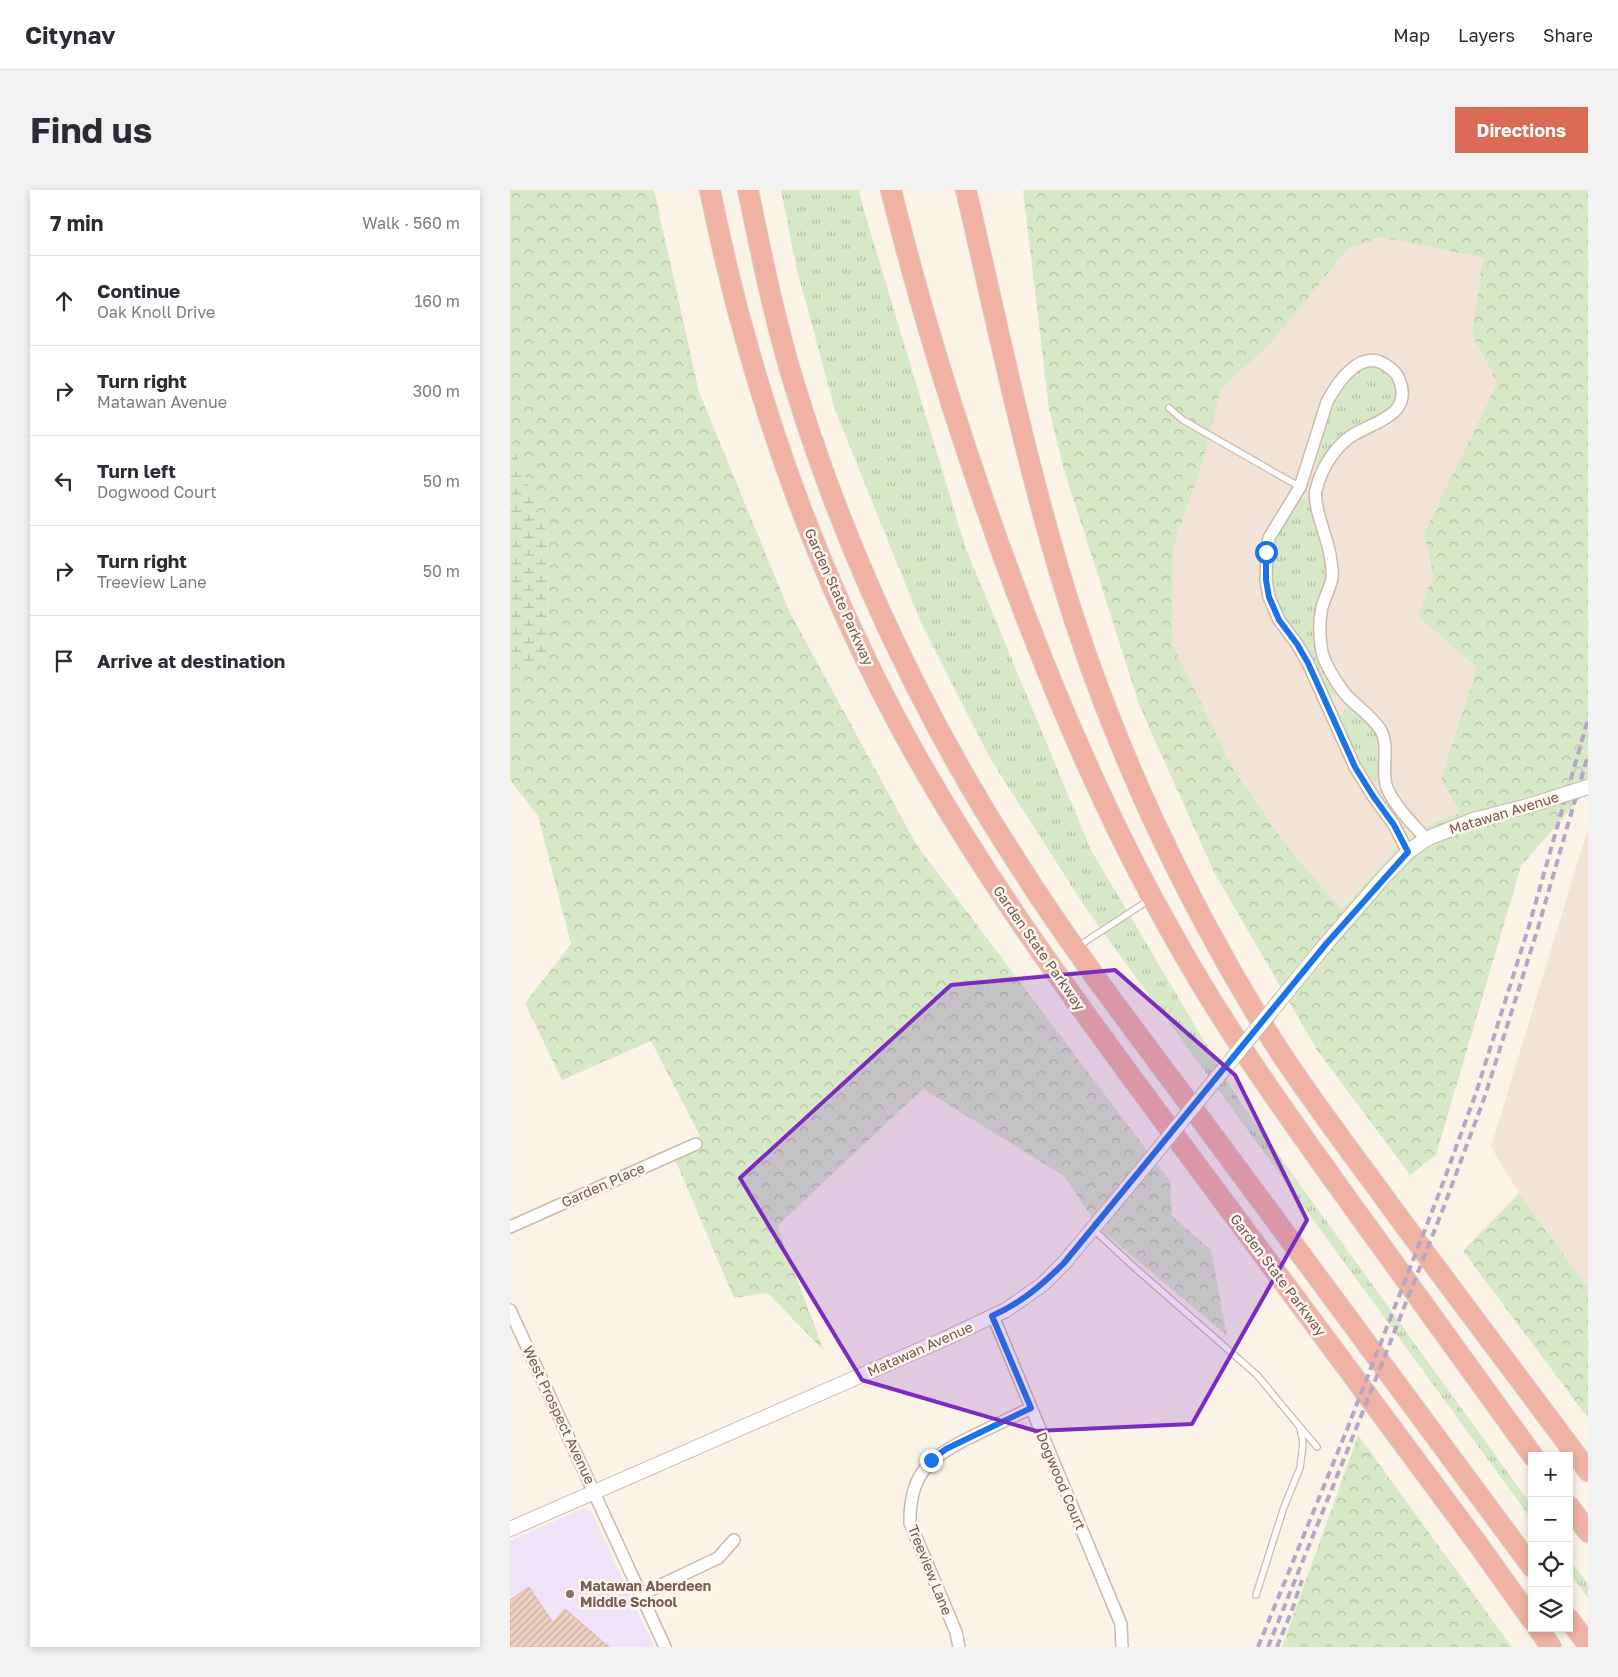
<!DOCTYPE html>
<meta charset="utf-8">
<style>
:root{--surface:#fff;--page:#f2f2f3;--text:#2b2b33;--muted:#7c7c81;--line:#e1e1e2;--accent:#db6a56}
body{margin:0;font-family:"Golos Text",sans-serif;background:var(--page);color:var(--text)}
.controls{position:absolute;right:15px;bottom:15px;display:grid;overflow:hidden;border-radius:0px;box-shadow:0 2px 8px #0003}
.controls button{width:45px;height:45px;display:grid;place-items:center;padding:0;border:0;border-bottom:1px solid var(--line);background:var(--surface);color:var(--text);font:25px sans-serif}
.stop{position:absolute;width:15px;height:15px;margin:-11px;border:4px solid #1a73e8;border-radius:50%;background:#fff}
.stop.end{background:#1a73e8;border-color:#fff;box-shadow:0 1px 5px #0008}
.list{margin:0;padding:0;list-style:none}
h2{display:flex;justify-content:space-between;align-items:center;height:65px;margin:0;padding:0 20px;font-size:21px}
h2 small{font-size:16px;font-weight:400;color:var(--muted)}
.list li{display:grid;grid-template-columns:32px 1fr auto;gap:15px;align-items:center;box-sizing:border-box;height:90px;padding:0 20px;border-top:1px solid var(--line)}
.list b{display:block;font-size:19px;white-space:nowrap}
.list p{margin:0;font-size:16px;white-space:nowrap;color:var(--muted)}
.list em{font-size:16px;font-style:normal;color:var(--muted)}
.icon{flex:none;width:28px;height:28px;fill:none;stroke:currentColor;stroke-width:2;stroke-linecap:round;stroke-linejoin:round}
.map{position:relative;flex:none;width:1078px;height:1457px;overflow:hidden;border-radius:0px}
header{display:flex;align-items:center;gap:30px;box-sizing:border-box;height:70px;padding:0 25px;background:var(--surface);border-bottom:1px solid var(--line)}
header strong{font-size:24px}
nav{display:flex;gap:28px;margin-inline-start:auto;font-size:18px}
.intro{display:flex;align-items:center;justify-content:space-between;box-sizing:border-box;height:120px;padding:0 30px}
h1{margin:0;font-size:35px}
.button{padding:12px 22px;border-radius:0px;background:var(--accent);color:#fff;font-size:18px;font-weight:700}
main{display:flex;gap:30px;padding:0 30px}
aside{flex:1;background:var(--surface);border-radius:0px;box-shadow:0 2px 8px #0003}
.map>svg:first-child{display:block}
</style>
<header>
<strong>Citynav</strong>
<nav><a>Map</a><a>Layers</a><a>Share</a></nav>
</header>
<div class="intro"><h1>Find us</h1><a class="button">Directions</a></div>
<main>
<aside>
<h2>7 min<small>Walk · 560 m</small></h2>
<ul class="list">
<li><svg class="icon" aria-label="ahead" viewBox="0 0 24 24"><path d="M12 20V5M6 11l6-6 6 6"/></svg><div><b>Continue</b><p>Oak Knoll Drive</p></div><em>160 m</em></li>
<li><svg class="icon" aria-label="right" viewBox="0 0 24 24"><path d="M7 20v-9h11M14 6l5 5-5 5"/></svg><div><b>Turn right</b><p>Matawan Avenue</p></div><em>300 m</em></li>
<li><svg class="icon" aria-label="left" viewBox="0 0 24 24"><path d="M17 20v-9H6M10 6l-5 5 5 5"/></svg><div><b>Turn left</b><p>Dogwood Court</p></div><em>50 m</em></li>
<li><svg class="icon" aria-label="right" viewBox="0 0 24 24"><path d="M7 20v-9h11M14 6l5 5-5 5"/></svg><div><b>Turn right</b><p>Treeview Lane</p></div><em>50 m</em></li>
<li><svg class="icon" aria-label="arrive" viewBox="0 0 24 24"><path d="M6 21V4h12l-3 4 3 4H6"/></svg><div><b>Arrive at destination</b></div></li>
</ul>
</aside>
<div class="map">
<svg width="1078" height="1457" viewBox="0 0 1078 1457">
<defs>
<pattern id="grass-tufts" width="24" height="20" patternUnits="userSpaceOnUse" patternTransform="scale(1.25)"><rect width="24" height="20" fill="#d7e8c7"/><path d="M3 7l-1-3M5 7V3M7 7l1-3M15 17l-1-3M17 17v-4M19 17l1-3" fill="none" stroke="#b3bfa4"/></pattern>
<pattern id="forest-crowns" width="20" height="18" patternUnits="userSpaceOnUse" patternTransform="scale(1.25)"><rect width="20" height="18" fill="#d7e8c7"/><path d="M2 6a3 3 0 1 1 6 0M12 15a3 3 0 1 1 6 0" fill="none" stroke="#b3bfa4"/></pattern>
<pattern id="wetland-marsh" width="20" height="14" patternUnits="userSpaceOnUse" patternTransform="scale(1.25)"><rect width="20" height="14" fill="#d7e8c7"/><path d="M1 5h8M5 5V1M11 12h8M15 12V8" fill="none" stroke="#b3bfa4"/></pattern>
<pattern id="building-hatch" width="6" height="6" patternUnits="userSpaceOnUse" patternTransform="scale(1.25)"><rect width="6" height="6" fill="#eed0c1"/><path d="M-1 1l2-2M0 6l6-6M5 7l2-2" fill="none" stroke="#c5ac9f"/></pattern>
</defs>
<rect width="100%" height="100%" fill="#fbf2e8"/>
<g fill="#f2e3d7">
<polygon points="870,47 973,68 962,144 987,193 914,343 923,385 908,426 967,478 931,588 950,623 923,632 885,660 830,719 776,655 724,580 662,454 663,358 693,272 711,199 761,153 838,59"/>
<polygon points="1078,638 1078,1098 1009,1003 981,957"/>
</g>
<polygon fill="#efe4f7" points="74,1318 81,1321 144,1457 0,1457 0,1351"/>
<g fill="url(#grass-tufts)">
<polygon points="271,0 349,0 355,24 456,359 581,660 729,910 1022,1316 1022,1330 577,720 481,570 412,435 325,220 286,76"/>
<path d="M865,176C875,178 881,183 885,192C886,196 888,200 888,203C886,224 847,232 833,244C821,255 814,268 806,281L805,280C810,256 827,192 849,180C854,178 860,177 865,176Z"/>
<path d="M792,308C804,312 801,325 804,334C809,348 818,363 817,378C817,394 807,407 804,422C803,430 803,441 804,449C806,467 819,486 827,502L822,505C815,501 806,474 801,465C793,451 781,438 773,424C756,397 758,359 775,333C780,325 783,312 792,308Z"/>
<path d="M840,517C849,520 867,538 869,548C871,556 870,576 870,584L868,589L865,592C851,588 837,544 831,530C831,523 833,520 840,517Z"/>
<polygon points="1059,1368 1078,1394 1078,1408 1059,1382"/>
</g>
<g fill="url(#forest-crowns)" fill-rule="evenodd">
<polygon points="0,0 144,0 189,202 280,423 406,654 660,991 662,1026 701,1060 717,1146 588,1037 554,986 413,899 267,1036 314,1161 258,1103 224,1108 162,962 190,946 141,851 52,890 15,813 61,754 28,626 0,590 0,480 37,470 38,346 0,248"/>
<path d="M513,0H1078V603L1074,604L1011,676L926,965L900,985L807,860L704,682L630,517L552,273L539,219ZM870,47L973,68L962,144L987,193L914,343L923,385L908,426L967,478L931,588L950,623L923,632L885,660L831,719L776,655L724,580L662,454L663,358L693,272L711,199L761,153L838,59Z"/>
<polygon points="1009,1003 1078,1098 1078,1228 953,1061"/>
<polygon points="848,1245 1002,1457 772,1457"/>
</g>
<polygon fill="url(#wetland-marsh)" points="0,248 38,346 37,470 0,480"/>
<polygon fill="url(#building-hatch)" stroke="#dfb5a3" points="19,1397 43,1433 55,1419 99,1457 0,1457 0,1410"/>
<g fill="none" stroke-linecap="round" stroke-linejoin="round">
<defs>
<g id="service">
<polyline points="659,218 673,230 790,297"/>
<polyline points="567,757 639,710"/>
<polyline points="583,1039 624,1077 747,1185 790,1237 793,1254 790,1278 774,1317 746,1405"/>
<polyline points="791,1238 807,1257"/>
</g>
<g id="minor">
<path d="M898,662L884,635L863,606L845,577L798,473L787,454L769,430L759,407L756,390L757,362L759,348L790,297L817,212C827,193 850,158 876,175C883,180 888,184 890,192C903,228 857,233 837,249C822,262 811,280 806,300C802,315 818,349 820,365C821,372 823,381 822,388C820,398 815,407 812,417C809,432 809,447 812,462C814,473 830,499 838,507C849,518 861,526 870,539C881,557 870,580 877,598C886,618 903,634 916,649"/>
<polyline points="0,1037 186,954"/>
<polyline points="0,1120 155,1457"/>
<polyline points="483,1126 611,1434 612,1457"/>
<polyline points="132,1404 208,1368 224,1350"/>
<path d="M449,1457L446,1442L400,1333C399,1281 422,1266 465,1245C484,1236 502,1227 521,1218"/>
</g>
<g id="tertiary">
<polyline points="816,754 874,687 898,662 916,649 963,630 1018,616"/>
<polyline points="0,1339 432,1150 496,1120 533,1094 554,1073 634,977"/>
</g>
<g id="motorway">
<path d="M200,0C237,184 298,363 386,529C466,679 567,814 668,950C768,1085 869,1221 970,1357L1022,1430"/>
<path d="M238,0C252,68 266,137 287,203C318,303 358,401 405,494C436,556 471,617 509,675C568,768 636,855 701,943C808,1088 915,1232 1022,1377"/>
<path d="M381,0C412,126 451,250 495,371C542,500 595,626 663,745C717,843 781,930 846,1021C905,1102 964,1184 1023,1266"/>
<path d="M456,0C486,129 513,260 551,387C575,468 606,548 641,625C676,701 717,777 761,848C797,905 839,959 879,1014C944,1103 1012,1192 1078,1281"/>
<polyline points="1059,1316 1078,1342"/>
<polyline points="1059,1429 1078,1455"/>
<polyline points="1028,1438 1041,1457"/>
</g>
</defs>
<use href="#service" stroke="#ccb9ae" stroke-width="8"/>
<use href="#minor" stroke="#ccb9ae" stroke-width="14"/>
<use href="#tertiary" stroke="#ccb9ae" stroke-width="16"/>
<use href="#motorway" stroke="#d8d0cd" stroke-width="22"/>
<use href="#service" stroke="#fff" stroke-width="5.5"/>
<use href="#minor" stroke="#fff" stroke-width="11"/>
<use href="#tertiary" stroke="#fff" stroke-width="14"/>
<use href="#motorway" stroke="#f0b2a3" stroke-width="20"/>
<g stroke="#b4a6c4" stroke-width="4" stroke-dasharray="8 5" stroke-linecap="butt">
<polyline points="748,1457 836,1242 930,1001 966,903 1019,736 1078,529"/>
<polyline points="758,1457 838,1259 933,1019 975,906 1028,738 1078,565"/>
<polyline points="767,1457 782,1420 792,1390"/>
</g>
<defs>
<g id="tertiary-bridge">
<polyline points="1018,616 1078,597"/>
<polyline points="634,977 816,754"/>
</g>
</defs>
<use href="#tertiary-bridge" stroke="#ccb9ae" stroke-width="16" stroke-linecap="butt"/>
<use href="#tertiary-bridge" stroke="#fff" stroke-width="14"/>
</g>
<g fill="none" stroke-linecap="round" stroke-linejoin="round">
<path stroke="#1a73e8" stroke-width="6" d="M421,1270L436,1259L521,1218L482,1126C511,1113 532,1095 554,1073L816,754L898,662L884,635L863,606L845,577L798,473L787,454L769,430L759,407L756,390V362"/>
</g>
<path fill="#7b2cbf" fill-opacity="0.2" stroke="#7b2cbf" stroke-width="4" stroke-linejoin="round" d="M605,780L725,885L797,1030L682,1234L526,1241L352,1190L230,988L441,795Z"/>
<circle fill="#8d6e63" stroke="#fef6ee" stroke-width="2" cx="60" cy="1404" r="5"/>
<g text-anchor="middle" stroke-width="5" stroke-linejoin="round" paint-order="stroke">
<g font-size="14" fill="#73584e" stroke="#fef6ee">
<text transform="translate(329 407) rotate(66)" y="5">Garden State Parkway</text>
<text transform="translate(994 623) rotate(-17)" y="5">Matawan Avenue</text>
<text transform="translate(529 758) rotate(55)" y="5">Garden State Parkway</text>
<text transform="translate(93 995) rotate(-24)" y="5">Garden Place</text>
<text transform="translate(768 1085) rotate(53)" y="5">Garden State Parkway</text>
<text transform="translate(410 1159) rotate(-24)" y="5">Matawan Avenue</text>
<text transform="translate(49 1225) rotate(65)" y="5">West Prospect Avenue</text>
<text transform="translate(551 1291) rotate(67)" y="5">Dogwood Court</text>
<text transform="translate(420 1380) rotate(68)" y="5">Treeview Lane</text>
</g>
<g font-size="14" font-weight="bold" fill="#785e54" stroke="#fef6ee" text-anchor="start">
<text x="70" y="1401">Matawan Aberdeen<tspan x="70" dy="16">Middle School</tspan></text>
</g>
</g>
</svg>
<div class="controls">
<button>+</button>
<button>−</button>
<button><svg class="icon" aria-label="locate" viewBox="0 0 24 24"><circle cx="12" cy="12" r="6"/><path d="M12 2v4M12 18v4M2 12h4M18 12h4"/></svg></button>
<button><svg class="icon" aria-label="layers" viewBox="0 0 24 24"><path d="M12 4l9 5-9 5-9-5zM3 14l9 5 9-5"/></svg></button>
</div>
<div class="stop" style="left:756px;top:362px"></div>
<div class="stop end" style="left:421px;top:1270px"></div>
</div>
</main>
